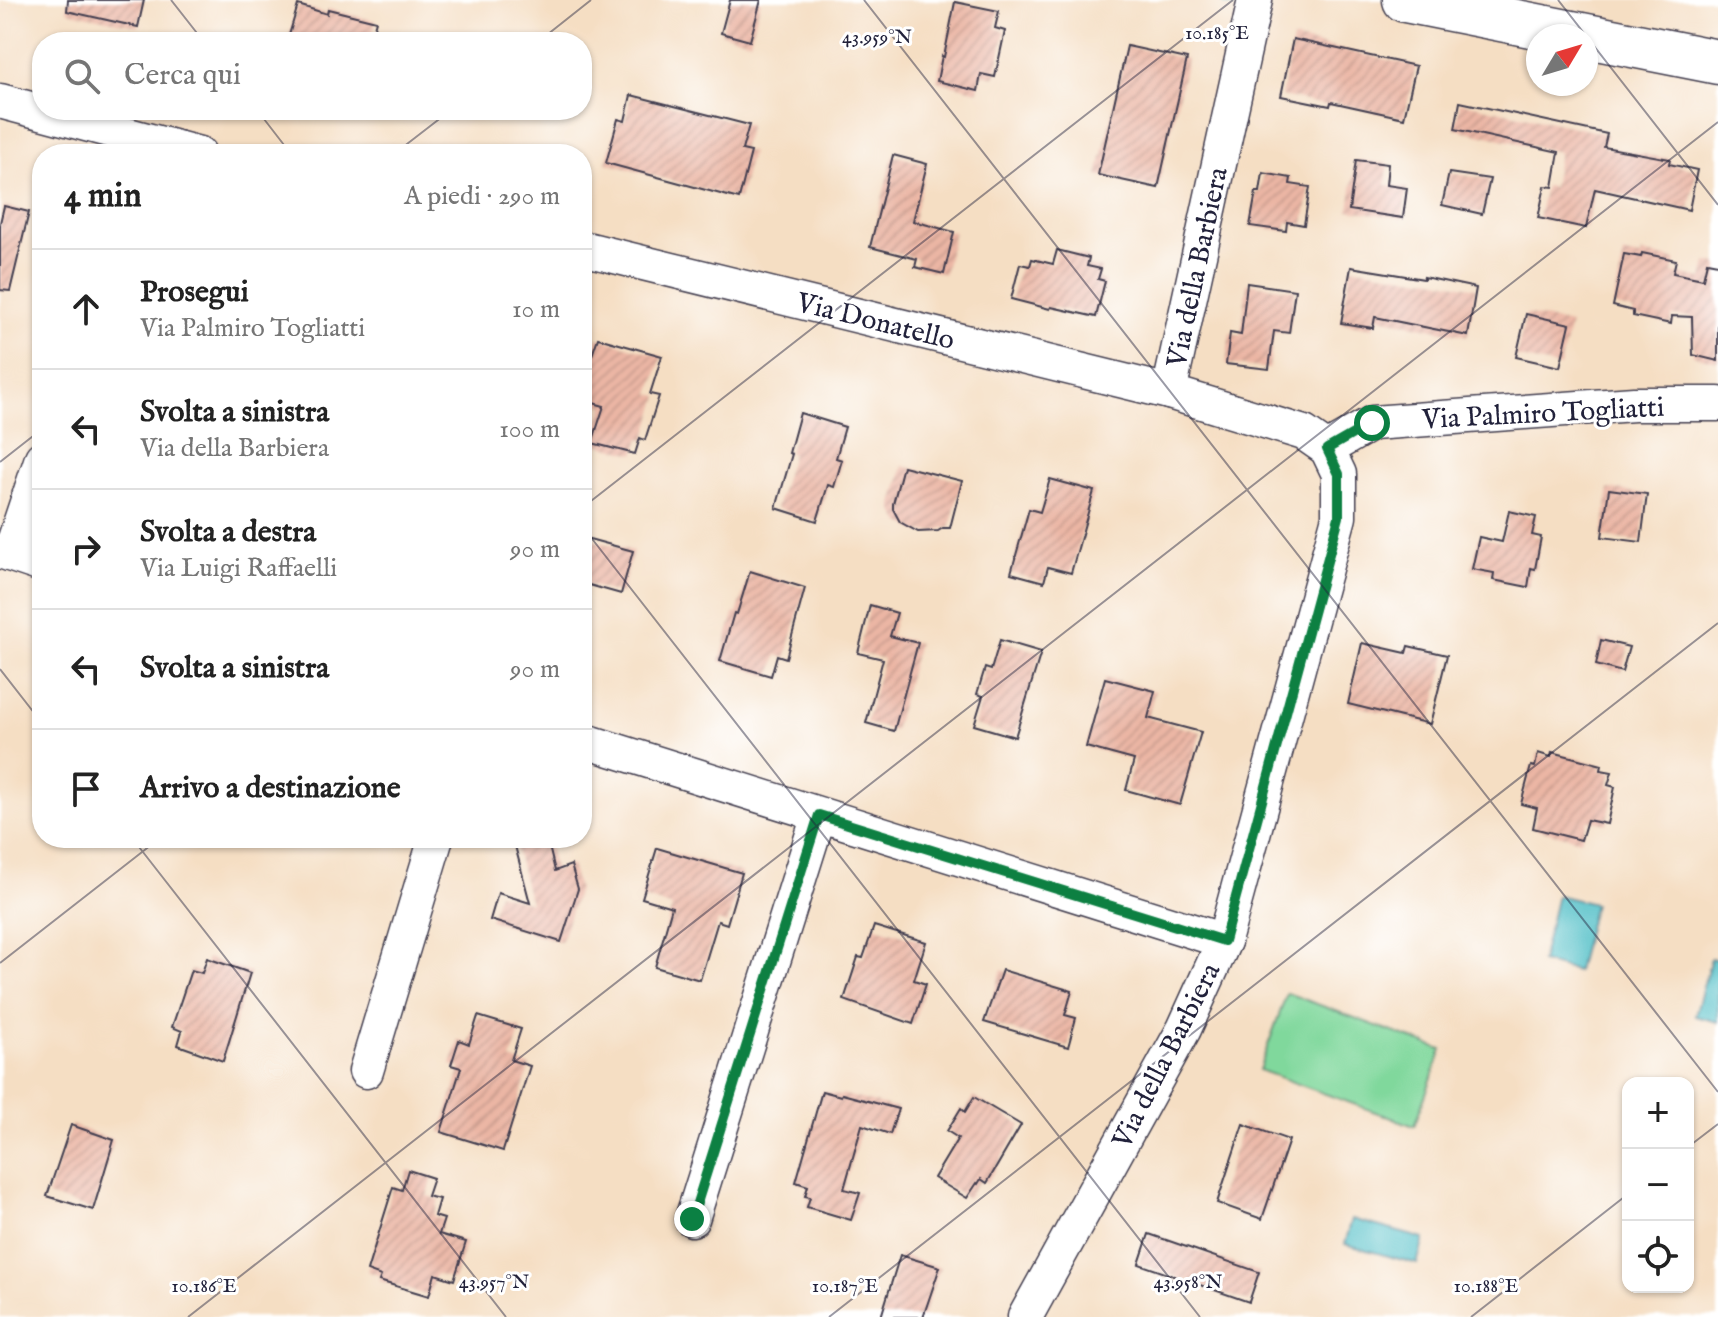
<!DOCTYPE html>
<html lang="it">
<meta charset="utf-8">
<style>
:root{--surface:#fff;--page:#f2f2f2;--text:#222;--muted:#767676;--line:#e0e0e0}
body{margin:0;font-family:"IM FELL English",serif;background:var(--page);color:var(--text)}
.controls{position:absolute;right:24px;bottom:24px;display:grid;overflow:hidden;border-radius:16px;box-shadow:0 2px 6px #0004}
.controls button{width:72px;height:72px;display:grid;place-items:center;padding:0;border:0;border-bottom:2px solid var(--line);background:var(--surface);color:var(--text);font:40px sans-serif}
.compass{position:absolute;left:1526px;top:24px;width:72px;height:72px;border-radius:50%;background:var(--surface);box-shadow:0 2px 6px #0004;rotate:52deg}
.stop{position:absolute;width:24px;height:24px;margin:-18px;border:6px solid #0b8043;border-radius:50%;background:#fff}
.stop.end{background:#0b8043;border-color:#fff;box-shadow:0 2px 8px #0008}
.list{margin:0;padding:0;list-style:none}
h2{display:flex;justify-content:space-between;align-items:center;height:104px;margin:0;padding:0 32px;font-size:34px}
h2 small{font-size:26px;font-weight:400;color:var(--muted)}
.list li{display:grid;grid-template-columns:52px 1fr auto;gap:24px;align-items:center;box-sizing:border-box;height:120px;padding:0 32px;border-top:2px solid var(--line)}
.list b{display:block;font-size:30px;white-space:nowrap}
.list p{margin:0;font-size:26px;white-space:nowrap;color:var(--muted)}
.list em{font-size:26px;font-style:normal;color:var(--muted)}
.icon{flex:none;width:44px;height:44px;fill:none;stroke:currentColor;stroke-width:2;stroke-linecap:round;stroke-linejoin:round}
.map{position:relative;flex:none;width:1718px;height:1317px;overflow:hidden}
.search{position:absolute;background:var(--surface);box-shadow:0 2px 6px #0004;left:32px;top:32px;width:560px;height:88px;display:flex;align-items:center;gap:20px;box-sizing:border-box;padding:0 28px;border-radius:32px;color:var(--muted);font-size:30px}
.panel{position:absolute;background:var(--surface);box-shadow:0 2px 6px #0004;left:32px;top:144px;width:560px;height:704px;border-radius:32px}
.map>svg:first-child{display:block}
</style>
<div class="map">
<svg width="1718" height="1317" viewBox="0 0 1718 1317">
<defs>
<pattern id="building-hatch" width="6" height="6" patternUnits="userSpaceOnUse" patternTransform="scale(2)"><rect width="6" height="6" fill="#ebb6a4"/><path d="M-1 1l2-2M0 6l6-6M5 7l2-2" fill="none" stroke="#c99c8e"/></pattern>
</defs>
<rect width="100%" height="100%" fill="#fff"/>
<filter id="ink" filterUnits="userSpaceOnUse"><feTurbulence type="fractalNoise" baseFrequency=".0125" numOctaves="2"/><feDisplacementMap in="SourceGraphic" scale="16" xChannelSelector="R" yChannelSelector="G"/><feConvolveMatrix kernelMatrix="1 2 1 2 8 2 1 2 1" color-interpolation-filters="sRGB"/></filter>
<filter id="wash" filterUnits="userSpaceOnUse"><feTurbulence type="fractalNoise" baseFrequency=".006" numOctaves="4" result="noise"/><feDisplacementMap in="SourceGraphic" scale="32" xChannelSelector="R" yChannelSelector="G"/><feGaussianBlur stdDeviation="1.8" result="paint"/><feColorMatrix in="noise" values="0 0 0 0 0 0 0 0 0 0 0 0 0 0 0 0 0 1.4 0 .05"/><feComposite in="paint" operator="in"/></filter>
<g filter="url(#wash)">
<rect width="100%" height="100%" fill="#f5dec3"/>
<polygon fill="#80d89c" stroke="#517d6c" stroke-width="2" points="1287,993 1442,1050 1414,1126 1259,1070"/>
<g fill="#52c0c7" stroke="#3a7181" stroke-width="2">
<polygon points="1557,895 1594,904 1577,971 1541,962"/>
<polygon points="1711,958 1718,960 1718,1022 1695,1016"/>
<polygon points="1352,1219 1424,1239 1417,1264 1345,1244"/>
</g>
<g fill="none" stroke-linecap="round" stroke-linejoin="round">
<polyline stroke="#52c0c7" stroke-width="10" points="1226,0 1240,3 1248,1"/>
</g>
<g id="blocks">
<g fill="url(#building-hatch)">
<polygon points="68,0 144,0 138,27 67,11"/>
<polygon points="730,0 761,0 750,41 721,33"/>
<polygon points="955,2 999,11 995,28 1005,31 995,77 981,74 978,91 937,81 942,56 944,57"/>
<polygon points="298,5 327,14 328,9 376,21 370,42 287,42"/>
<polygon points="1293,39 1416,66 1404,118 1331,102 1330,106 1281,96"/>
<polygon points="1127,46 1187,59 1158,188 1098,175"/>
<polygon points="631,95 749,125 742,150 751,152 739,199 606,163 618,119 625,121"/>
<polygon points="1460,102 1607,134 1604,147 1670,159 1669,164 1697,170 1689,210 1595,189 1586,228 1538,218 1545,186 1553,187 1559,152 1455,129"/>
<polygon points="893,155 927,164 913,221 954,232 944,274 915,267 917,259 870,247"/>
<polygon points="1356,160 1388,164 1386,185 1407,188 1403,218 1349,210"/>
<polygon points="1263,173 1291,178 1290,184 1310,187 1304,225 1287,222 1286,231 1250,226 1256,192 1260,192"/>
<polygon points="1449,173 1490,179 1482,214 1442,205"/>
<polygon points="4,206 29,212 10,291 0,290 0,223"/>
<polygon points="1057,250 1089,258 1087,266 1101,269 1098,279 1105,281 1096,317 1051,307 1050,309 1011,299 1020,264 1030,266 1032,259 1053,264"/>
<polygon points="1642,253 1676,260 1673,273 1703,279 1707,262 1718,264 1718,361 1693,355 1692,317 1672,316 1671,324 1633,316 1633,311 1613,306 1624,254 1641,257"/>
<polygon points="1351,267 1424,279 1424,277 1476,288 1468,336 1375,317 1373,328 1341,323"/>
<polygon points="1247,283 1295,290 1289,333 1274,331 1269,369 1226,364 1230,333 1241,335"/>
<polygon points="1526,314 1570,324 1560,367 1516,357"/>
<polygon points="598,338 662,356 650,394 659,396 645,440 640,438 635,454 592,443 604,406 582,400 582,352 592,355"/>
<polygon points="800,413 845,427 836,458 842,460 834,487 828,485 817,521 776,508 792,454 789,453"/>
<polygon points="903,466 962,481 950,528 943,528 938,531 918,532 900,522 893,509 893,504"/>
<polygon points="1050,479 1094,491 1071,573 1048,567 1044,582 1011,573 1029,509 1040,512"/>
<polygon points="1609,489 1647,494 1641,542 1602,537"/>
<polygon points="1509,511 1536,517 1532,535 1541,537 1535,569 1531,568 1528,587 1493,580 1494,573 1472,569 1479,537 1502,542"/>
<polygon points="582,537 633,551 621,594 582,583"/>
<polygon points="750,571 805,588 786,658 777,655 771,676 720,661 734,613 737,614"/>
<polygon points="870,605 897,613 890,636 918,643 894,731 866,723 883,659 858,653"/>
<polygon points="1000,640 1041,652 1015,737 974,725 983,696 977,694 985,668 991,670"/>
<polygon points="1601,640 1629,647 1622,672 1596,665"/>
<polygon points="1362,643 1406,653 1408,646 1447,655 1430,724 1348,704"/>
<polygon points="1105,678 1155,691 1148,718 1201,732 1180,805 1126,790 1134,760 1086,747"/>
<polygon points="1552,752 1602,765 1601,770 1612,772 1608,785 1615,787 1607,824 1587,820 1581,840 1533,828 1537,808 1521,804 1531,766 1535,767 1538,753 1551,757"/>
<polygon points="530,838 547,838 555,871 571,865 578,889 561,942 490,920 498,893 530,903 514,842"/>
<polygon points="657,848 742,873 727,924 718,921 700,980 655,967 672,907 642,898"/>
<polygon points="874,926 926,942 914,980 926,984 913,1024 844,1000 858,957 863,958"/>
<polygon points="207,958 250,973 223,1061 178,1045 182,1031 172,1027 191,970 202,973"/>
<polygon points="1002,970 1072,991 1065,1015 1076,1018 1068,1047 984,1022"/>
<polygon points="478,1016 521,1029 511,1060 530,1066 503,1151 441,1132 461,1068 451,1065 459,1040 469,1044"/>
<polygon points="822,1091 841,1096 842,1094 898,1109 890,1134 862,1125 844,1189 860,1193 851,1220 807,1207 810,1197 805,1196 808,1186 796,1182"/>
<polygon points="974,1097 1021,1125 987,1183 981,1179 978,1184 977,1183 967,1198 934,1178 958,1138 947,1131 961,1108 965,1112"/>
<polygon points="1243,1124 1289,1140 1262,1219 1217,1203"/>
<polygon points="71,1125 114,1140 93,1210 47,1196"/>
<polygon points="408,1170 433,1178 427,1196 439,1199 434,1216 444,1219 439,1234 466,1242 454,1280 435,1274 429,1296 379,1281 381,1276 367,1271 393,1187 402,1190"/>
<polygon points="1149,1234 1259,1272 1249,1302 1139,1264"/>
<polygon points="900,1255 940,1267 923,1317 881,1317"/>
</g>
</g>
</g>
<g filter="url(#ink)">
<use href="#blocks" fill-opacity="0" stroke="#423e4f" stroke-width="2"/>
<g fill="none" stroke-linecap="round" stroke-linejoin="round">
<defs>
<g id="street">
<polyline points="0,101 199,154"/>
<polyline points="582,248 1169,392"/>
<polyline points="1327,449 1372,423 1634,404 1718,404"/>
<polyline points="0,551 42,565"/>
<polyline points="10,554 42,458"/>
<polyline points="582,740 1224,941"/>
<polyline points="366,1071 436,838"/>
<polyline points="692,1219 819,815"/>
<polyline points="1025,1317 1184,1029 1224,941 1339,517 1339,474 1327,449 1304,433 1169,392 1255,0"/>
</g>
<polyline id="secondary" points="1405,0 1718,62"/>
</defs>
<use href="#street" stroke="#423e4f" stroke-width="37"/>
<use href="#secondary" stroke="#423e4f" stroke-width="47"/>
<use href="#street" stroke="#fff" stroke-width="34"/>
<use href="#secondary" stroke="#fff" stroke-width="44"/>
</g>
</g>
<g fill="none" stroke-linecap="round" stroke-linejoin="round" filter="url(#ink)">
<polyline stroke="#0b8043" stroke-width="10" points="692,1219 819,815 1224,941 1339,517 1339,474 1327,449 1372,423"/>
</g>
<path fill="none" stroke="#22223b" stroke-width="2" stroke-opacity="0.45" d="M171,0L204,42M864,0L1718,1092M1558,0L1718,205M538,42L591,0M257,110L291,154M394,154L451,110M0,462L42,429M582,508L1233,0M582,526L1200,1317M0,669L42,723M132,838L506,1317M0,963L160,838M1688,1147L1718,1124M188,1317L1718,122M829,1317L1718,623M1471,1317L1628,1194"/>
<g text-anchor="middle" stroke-width="6" stroke-linejoin="round" paint-order="stroke">
<g font-size="28" fill="#22223b" stroke="#fff">
<text transform="translate(1196 267) rotate(-78)" y="10">Via della Barbiera</text>
<text transform="translate(876 320) rotate(14)" y="10">Via Donatello</text>
<text transform="translate(1543 412) rotate(-3)" y="10">Via Palmiro Togliatti</text>
<text transform="translate(1165 1055) rotate(-63)" y="10">Via della Barbiera</text>
</g>
</g>
<g font-size="20" text-anchor="middle" fill="#22223b" stroke="#fff" stroke-width="6" stroke-linejoin="round" paint-order="stroke">
<text x="1217" y="39">10.185°E</text>
<text x="877" y="43">43.959°N</text>
<text x="494" y="1288">43.957°N</text>
<text x="1188" y="1288">43.958°N</text>
<text x="204" y="1292">10.186°E</text>
<text x="845" y="1292">10.187°E</text>
<text x="1486" y="1292">10.188°E</text>
</g>
</svg>
<div class="controls">
<button>+</button>
<button>−</button>
<button><svg class="icon" aria-label="locate" viewBox="0 0 24 24"><circle cx="12" cy="12" r="6"/><path d="M12 2v4M12 18v4M2 12h4M18 12h4"/></svg></button>
</div>
<svg class="compass" viewBox="-18 -18 36 36"><path d="M0-13l5 13h-10z" fill="#e53935"/><path d="M0 13l5-13h-10z" fill="#767676"/></svg>
<div class="stop" style="left:1372px;top:423px"></div>
<div class="stop end" style="left:692px;top:1219px"></div>
<div class="search"><svg class="icon" aria-label="search" viewBox="0 0 24 24"><circle cx="10" cy="10" r="6"/><path d="M15 15l6 6"/></svg>Cerca qui</div>
<section class="panel">
<h2>4 min<small>A piedi · 290 m</small></h2>
<ul class="list">
<li><svg class="icon" aria-label="ahead" viewBox="0 0 24 24"><path d="M12 20V5M6 11l6-6 6 6"/></svg><div><b>Prosegui</b><p>Via Palmiro Togliatti</p></div><em>10 m</em></li>
<li><svg class="icon" aria-label="left" viewBox="0 0 24 24"><path d="M17 20v-9H6M10 6l-5 5 5 5"/></svg><div><b>Svolta a sinistra</b><p>Via della Barbiera</p></div><em>100 m</em></li>
<li><svg class="icon" aria-label="right" viewBox="0 0 24 24"><path d="M7 20v-9h11M14 6l5 5-5 5"/></svg><div><b>Svolta a destra</b><p>Via Luigi Raffaelli</p></div><em>90 m</em></li>
<li><svg class="icon" aria-label="left" viewBox="0 0 24 24"><path d="M17 20v-9H6M10 6l-5 5 5 5"/></svg><div><b>Svolta a sinistra</b></div><em>90 m</em></li>
<li><svg class="icon" aria-label="arrive" viewBox="0 0 24 24"><path d="M6 21V4h12l-3 4 3 4H6"/></svg><div><b>Arrivo a destinazione</b></div></li>
</ul>
</section>
</div>
